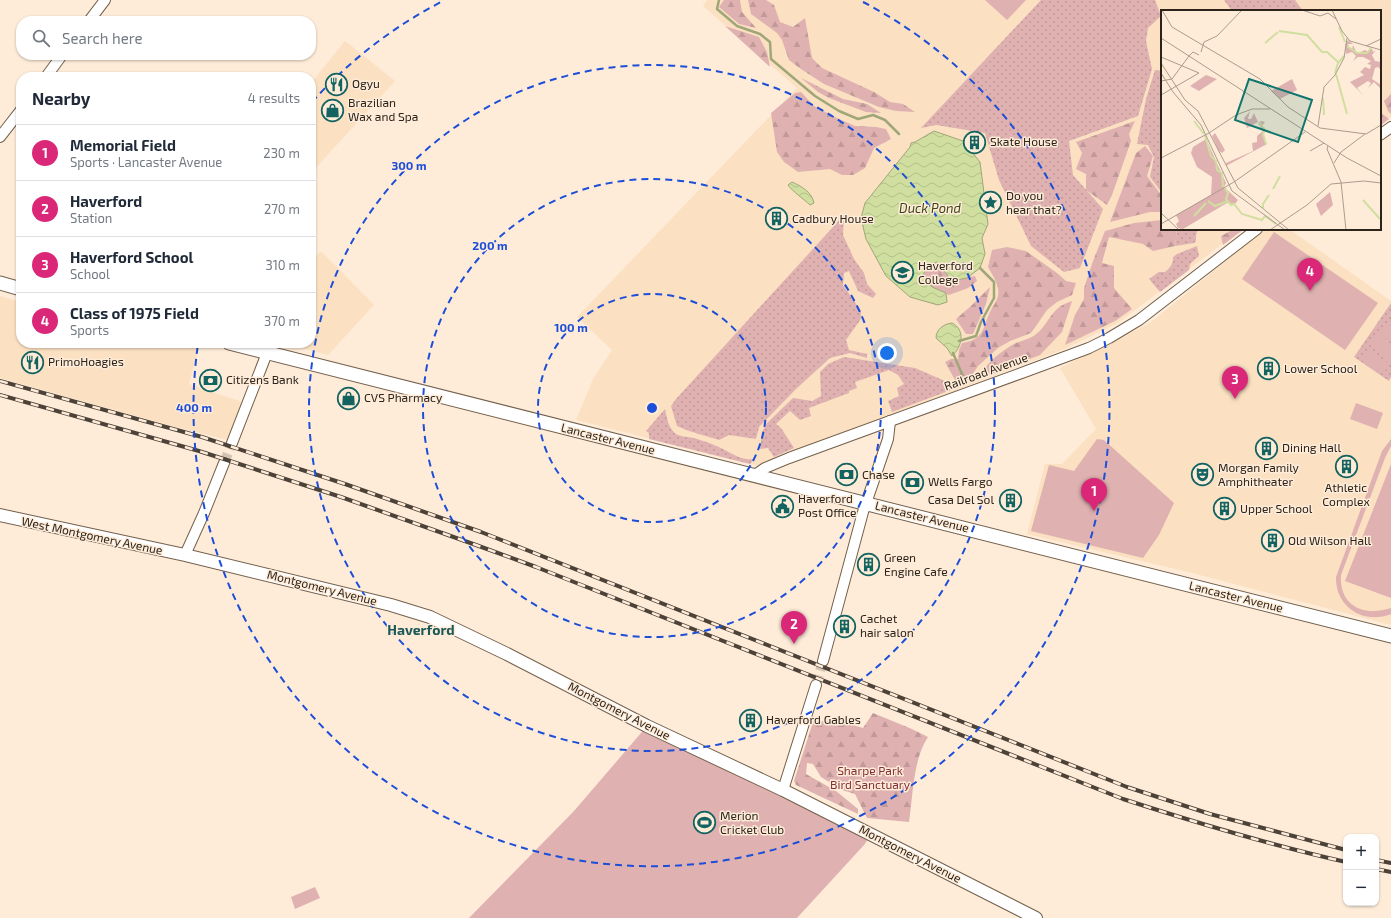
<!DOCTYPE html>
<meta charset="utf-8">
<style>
:root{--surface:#fff;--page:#f2f2f3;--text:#1f2937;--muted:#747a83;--line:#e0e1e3;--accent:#db2777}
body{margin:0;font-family:"Exo 2",sans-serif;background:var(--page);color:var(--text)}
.controls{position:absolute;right:12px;bottom:12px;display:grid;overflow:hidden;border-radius:8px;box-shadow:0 1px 3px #0004}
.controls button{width:36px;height:36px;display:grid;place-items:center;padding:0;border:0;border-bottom:1px solid var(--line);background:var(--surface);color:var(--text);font:20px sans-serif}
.you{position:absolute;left:887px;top:353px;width:14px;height:14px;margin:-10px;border:3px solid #fff;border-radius:50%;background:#1a73e8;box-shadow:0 0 0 6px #1a73e833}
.badge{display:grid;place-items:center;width:26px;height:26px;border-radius:50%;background:var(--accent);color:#fff;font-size:13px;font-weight:700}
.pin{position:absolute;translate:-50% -33px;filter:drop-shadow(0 1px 2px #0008)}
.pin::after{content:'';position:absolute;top:21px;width:14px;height:12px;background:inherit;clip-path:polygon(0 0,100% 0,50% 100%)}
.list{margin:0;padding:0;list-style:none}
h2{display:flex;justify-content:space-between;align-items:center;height:52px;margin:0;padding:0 16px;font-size:17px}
h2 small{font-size:13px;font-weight:400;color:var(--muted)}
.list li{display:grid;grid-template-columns:26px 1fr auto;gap:12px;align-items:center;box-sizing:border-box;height:56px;padding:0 16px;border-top:1px solid var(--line)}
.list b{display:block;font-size:15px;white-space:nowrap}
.list p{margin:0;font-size:13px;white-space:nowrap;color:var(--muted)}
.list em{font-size:13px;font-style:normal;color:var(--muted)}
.icon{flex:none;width:22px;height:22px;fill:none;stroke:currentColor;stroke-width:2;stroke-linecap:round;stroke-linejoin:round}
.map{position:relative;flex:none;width:1391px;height:918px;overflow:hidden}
.search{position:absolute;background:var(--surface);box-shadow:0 1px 3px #0004;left:16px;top:16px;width:300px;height:44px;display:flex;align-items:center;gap:10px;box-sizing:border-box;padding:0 14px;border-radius:16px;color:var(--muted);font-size:15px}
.panel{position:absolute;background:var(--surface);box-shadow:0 1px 3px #0004;left:16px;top:72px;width:300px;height:276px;border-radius:16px}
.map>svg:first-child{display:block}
</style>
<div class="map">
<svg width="1391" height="918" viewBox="0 0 1391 918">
<defs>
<pattern id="green-dots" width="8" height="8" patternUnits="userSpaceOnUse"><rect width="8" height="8" fill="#dfb2b1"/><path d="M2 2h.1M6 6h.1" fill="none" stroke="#c09998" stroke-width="1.8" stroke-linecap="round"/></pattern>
<pattern id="forest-firs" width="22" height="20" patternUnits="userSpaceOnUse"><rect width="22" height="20" fill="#dfb2b1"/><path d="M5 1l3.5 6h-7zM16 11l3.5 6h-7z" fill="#c09998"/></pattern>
<pattern id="water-waves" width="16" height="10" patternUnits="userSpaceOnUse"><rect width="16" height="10" fill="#d0dfa0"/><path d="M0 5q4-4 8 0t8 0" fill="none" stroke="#b3bf89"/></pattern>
</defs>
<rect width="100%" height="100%" fill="#feecd9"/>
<g fill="#fbe0c2">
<polygon points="707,0 1391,0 1391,117 1380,125 1380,11 1162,11 1162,229 1242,229 1118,323 1065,349 882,418 762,467 576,420 593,379 612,350 577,317 797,88 703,6"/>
<polygon points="345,41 395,81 311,173 311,83"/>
<polygon points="1265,229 1289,229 1391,301 1391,625 1192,573 1027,534 1045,464 1062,464 1096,429 1060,368 1150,323"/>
<polygon points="321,251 374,305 328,355 282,343 311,343 311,261"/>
<polygon points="0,296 21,302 21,343 186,343 199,347 189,384 242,402 228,440 168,425 0,378"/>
</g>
<g fill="url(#green-dots)">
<polygon points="1041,0 1155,0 1161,16 1148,28 1146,41 1152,69 1138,116 1069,141 1073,175 1103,209 1080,268 1064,272 1031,246 999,180 985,133 936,125 921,128"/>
<polygon points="1224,0 1295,0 1303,11 1232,11"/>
<polygon points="1155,70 1162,71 1162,193 1150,177 1154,157 1148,145 1137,144 1146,99"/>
<polygon points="844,215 843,235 854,259 864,273 867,284 876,294 873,298 858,291 849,271 844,273 843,285 861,311 861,319 846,340 849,350 867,354 867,358 850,353 830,358 796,389 759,427 756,439 729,435 719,440 689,431 677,426 671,406 676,399"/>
<polygon points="1177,229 1198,229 1196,235 1196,241 1194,243 1175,246"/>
<path d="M1197,246L1199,256L1190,264L1189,270L1160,292L1149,279L1159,272H1165C1171,267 1173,264 1173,257L1177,254Z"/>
<polygon points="1391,303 1391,377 1389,381 1354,357"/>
<polygon points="844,357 915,368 959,387 892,412 888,401 899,396 897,388 904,384 898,375 889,370 855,382 857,388 849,391 849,393 809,408 811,416 800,420 790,411 776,424 781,428 794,448 774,457 768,448 760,449 762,432 767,423 793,398 812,401 821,396 820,372 828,364"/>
<path d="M665,409C667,418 668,428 676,434C680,437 694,437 700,440C707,442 715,445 723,449C733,454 742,461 754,459L750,464L649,439V433L646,431Z"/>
</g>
<g fill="url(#forest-firs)">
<polygon points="724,0 740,0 742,12 756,28 739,24 719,7"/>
<polygon points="748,0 766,0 774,5 780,22 793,27 805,18 812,58 822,68 874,92 890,102 903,104 915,112 896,111 879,107 824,84 801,69 789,60 782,40 777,33 751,14"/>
<polygon points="725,26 759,37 767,52 770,67"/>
<polygon points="801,78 843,99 867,104 881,113 866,112 829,98 818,92"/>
<polygon points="801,92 814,106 837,118 855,126 876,127 886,129 891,139 874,148 865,168 853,175 842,175 830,169 798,172 784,162 777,152 771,113 795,93"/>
<polygon points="1391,94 1391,114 1388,111 1384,101"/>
<polygon points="1380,112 1389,119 1380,126"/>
<polygon points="1135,121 1129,134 1131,141 1112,195 1107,205 1086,190 1086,174 1076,169 1082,153 1076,142"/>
<polygon points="1145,146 1153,156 1147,176 1162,196 1162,212 1150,212 1110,222 1136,153"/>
<polygon points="1162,220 1162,229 1177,229 1175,246 1153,251 1143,244 1109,237 1102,263 1114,266 1114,288 1132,309 1115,321 1065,345 1075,315 1084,299 1084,288 1093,261 1105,231 1134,223"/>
<polygon points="1234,229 1244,229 1223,245 1221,236"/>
<path d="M1007,247L1026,251L1057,273L1066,281L1076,283L1072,295L1057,302L1047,310L1031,333L1010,341L998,348L978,366L969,380H955L945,362L951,359H958L959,350L962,343C986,339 982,327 991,310C993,306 997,301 998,296C1000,286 993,276 988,267L992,250Z"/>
<polygon points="937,261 952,280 975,276 977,281 968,288 949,295 932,287 923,277 926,266"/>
<polygon points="990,287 986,304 973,334 966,334 956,319 971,306"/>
<path d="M1072,301L1062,332L1040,355L978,379C984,365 999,353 1012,345C1019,341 1028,340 1035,335C1051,323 1049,308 1072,301Z"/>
<path d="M873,713L912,729L928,737C913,759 913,796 909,822L867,818L855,794L842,790L821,777L813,764L807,763L806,774L836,791L858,809V814L796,785L794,781L813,722L836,720L863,728Z"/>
</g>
<g fill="#dfb2b1">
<polygon points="985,0 1026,0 1007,20"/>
<polygon points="1274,232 1378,303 1345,350 1242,279"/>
<polygon points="1386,323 1391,326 1391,342 1378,333"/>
<polygon points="1377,336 1391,346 1391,361 1370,346"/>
<polygon points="1368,349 1390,364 1383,374 1361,359"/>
<polygon points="1356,403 1383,413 1377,429 1350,419"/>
<polygon points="1097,439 1104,440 1174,503 1159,535 1143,558 1031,531 1049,465 1074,471"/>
<path d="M1391,439V446L1385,458L1341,575C1339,606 1364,617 1391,608V614C1364,625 1335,607 1336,577L1382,451Z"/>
<polygon points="1391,464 1391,598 1345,581"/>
<polygon points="647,726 871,835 864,845 797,918 469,918 574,811"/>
<polygon points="315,887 320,898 295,909 291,897"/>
</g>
<g fill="url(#water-waves)" stroke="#9fa778">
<polygon points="934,131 963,141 980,162 988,224 982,238 985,254 980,268 967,278 952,281 937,262 926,266 923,277 932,287 946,293 947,302 938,305 910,297 886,276 866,239 861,218 865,203 910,147 911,143 915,142"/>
<path d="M792,182C801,186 812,192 814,203L810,205C805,200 792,191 788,185Z"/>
<path d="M952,323C966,330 962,347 952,356L947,348L936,338C936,329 944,324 952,323Z"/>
</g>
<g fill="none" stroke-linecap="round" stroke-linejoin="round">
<g stroke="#9fa778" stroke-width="2.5">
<polyline points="719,0 717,9 737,26 760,34 770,42 771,59 815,96 839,111 858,119 873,115 885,120 899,134"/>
<polyline points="959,341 976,336 981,322 994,298 994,282 980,268"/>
<polyline points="953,353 962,374"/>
</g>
<g stroke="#d4c4b3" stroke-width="10" stroke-dasharray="10 5" stroke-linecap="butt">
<polyline points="224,463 232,443"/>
<polyline points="816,685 823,661"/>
</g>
<defs>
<g id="secondary">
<polyline points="89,21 105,0"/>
<polyline points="46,77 62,55"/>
<polyline points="1380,135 1391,127"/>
<polyline points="0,137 21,110"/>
<polyline points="232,443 267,353"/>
<polyline points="755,475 765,468 789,458 1027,371 1089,348 1109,338 1139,320 1257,229"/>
<polyline points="185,555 204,513 224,463"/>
<polyline points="823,661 863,512 888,439 890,421"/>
<polyline points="783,790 816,685"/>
</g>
<polyline id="primary" points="0,515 185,555 391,605 430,617 507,654 647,726 783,790 1036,918"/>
<g id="highway">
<polyline points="0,283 21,289"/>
<polyline points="229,343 1391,636"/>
</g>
</defs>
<use href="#secondary" stroke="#74614c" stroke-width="12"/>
<use href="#primary" stroke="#74614c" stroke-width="14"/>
<use href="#highway" stroke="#74614c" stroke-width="15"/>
<use href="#secondary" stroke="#fff" stroke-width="10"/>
<use href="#primary" stroke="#fff" stroke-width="12"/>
<use href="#highway" stroke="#fff" stroke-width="13"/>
<defs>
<g id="rail">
<polyline points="0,381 202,437 345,484 481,532 1127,787 1210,814 1346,850"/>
<path d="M0,395L199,451L341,497L476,545L536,567L1123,799C1197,823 1270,845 1346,862"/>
<polyline points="1376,860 1391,863"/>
<polyline points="1376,869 1391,872"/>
</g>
</defs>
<use href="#rail" stroke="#4c4238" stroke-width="4"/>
<use href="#rail" stroke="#feecd9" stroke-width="2.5" stroke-dasharray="8" stroke-linecap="butt"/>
</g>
<g fill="none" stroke="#1d4ed8" stroke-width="2" stroke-dasharray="7 5">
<circle cx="652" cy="408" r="114"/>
<circle cx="652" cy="408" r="229"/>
<circle cx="652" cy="408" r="343"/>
<path d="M312 102A458 458 0 0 1 441 2M863 2A458 458 0 1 1 198 344"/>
</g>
<defs>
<symbol id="restaurant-ring" viewBox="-11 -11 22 22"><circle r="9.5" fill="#feecd9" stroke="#136361" stroke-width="1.5"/><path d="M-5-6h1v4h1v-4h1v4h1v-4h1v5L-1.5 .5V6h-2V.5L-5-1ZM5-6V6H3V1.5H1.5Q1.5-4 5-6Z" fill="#136361"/></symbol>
<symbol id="shop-ring" viewBox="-11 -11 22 22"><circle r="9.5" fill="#feecd9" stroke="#136361" stroke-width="1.5"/><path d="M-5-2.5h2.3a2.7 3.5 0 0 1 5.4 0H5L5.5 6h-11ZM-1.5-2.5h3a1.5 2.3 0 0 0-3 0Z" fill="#136361"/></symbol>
<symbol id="building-ring" viewBox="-11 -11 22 22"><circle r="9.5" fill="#feecd9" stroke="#136361" stroke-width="1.5"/><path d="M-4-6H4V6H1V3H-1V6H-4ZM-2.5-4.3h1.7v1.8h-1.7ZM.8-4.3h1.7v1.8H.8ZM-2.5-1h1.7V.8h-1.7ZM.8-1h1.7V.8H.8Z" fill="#136361"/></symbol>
<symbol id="sight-ring" viewBox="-11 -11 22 22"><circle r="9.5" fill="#feecd9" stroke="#136361" stroke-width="1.5"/><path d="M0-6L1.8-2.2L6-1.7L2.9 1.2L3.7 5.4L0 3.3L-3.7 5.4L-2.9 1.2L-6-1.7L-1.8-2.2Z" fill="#136361"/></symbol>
<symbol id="university-ring" viewBox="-11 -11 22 22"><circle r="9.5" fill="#feecd9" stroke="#136361" stroke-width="1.5"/><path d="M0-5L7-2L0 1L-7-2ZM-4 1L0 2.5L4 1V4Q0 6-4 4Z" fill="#136361"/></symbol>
<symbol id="bank-ring" viewBox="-11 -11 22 22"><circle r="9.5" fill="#feecd9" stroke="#136361" stroke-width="1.5"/><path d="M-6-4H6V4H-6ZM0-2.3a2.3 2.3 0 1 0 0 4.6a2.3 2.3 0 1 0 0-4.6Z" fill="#136361"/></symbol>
<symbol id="theatre-ring" viewBox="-11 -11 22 22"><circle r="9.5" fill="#feecd9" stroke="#136361" stroke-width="1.5"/><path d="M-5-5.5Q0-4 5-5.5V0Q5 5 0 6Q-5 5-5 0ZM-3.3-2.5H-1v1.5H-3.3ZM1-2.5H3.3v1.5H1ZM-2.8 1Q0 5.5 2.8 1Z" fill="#136361"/></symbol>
<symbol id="civic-ring" viewBox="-11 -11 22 22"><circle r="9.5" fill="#feecd9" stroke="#136361" stroke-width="1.5"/><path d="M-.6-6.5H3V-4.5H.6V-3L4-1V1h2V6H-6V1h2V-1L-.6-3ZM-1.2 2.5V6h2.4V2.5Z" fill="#136361"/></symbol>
<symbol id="stadium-ring" viewBox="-11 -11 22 22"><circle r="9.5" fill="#feecd9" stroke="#136361" stroke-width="1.5"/><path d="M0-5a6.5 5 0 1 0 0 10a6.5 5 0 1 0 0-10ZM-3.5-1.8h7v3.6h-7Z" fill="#136361"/></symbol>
</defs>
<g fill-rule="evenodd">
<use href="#restaurant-ring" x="324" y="72" width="25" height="25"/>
<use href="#shop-ring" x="320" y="98" width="25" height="25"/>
<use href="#building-ring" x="962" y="130" width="25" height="25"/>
<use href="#sight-ring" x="978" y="190" width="25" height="25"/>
<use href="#building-ring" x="764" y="206" width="25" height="25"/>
<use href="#university-ring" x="890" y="260" width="25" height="25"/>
<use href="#restaurant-ring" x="20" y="350" width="25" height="25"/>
<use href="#building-ring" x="1256" y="356" width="25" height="25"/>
<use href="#bank-ring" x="198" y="368" width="25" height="25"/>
<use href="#shop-ring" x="336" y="386" width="25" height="25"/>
<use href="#building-ring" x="1254" y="436" width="25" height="25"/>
<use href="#building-ring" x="1334" y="454" width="25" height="25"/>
<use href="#bank-ring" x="834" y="462" width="25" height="25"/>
<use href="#theatre-ring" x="1190" y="462" width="25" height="25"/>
<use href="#bank-ring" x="900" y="470" width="25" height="25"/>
<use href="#building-ring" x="998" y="488" width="25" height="25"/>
<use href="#civic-ring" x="770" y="494" width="25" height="25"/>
<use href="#building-ring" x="1212" y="496" width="25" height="25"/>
<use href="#building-ring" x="1260" y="528" width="25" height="25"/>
<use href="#building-ring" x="856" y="552" width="25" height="25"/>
<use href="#building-ring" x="832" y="614" width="25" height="25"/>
<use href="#building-ring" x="738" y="708" width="25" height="25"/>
<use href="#stadium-ring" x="692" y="810" width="25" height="25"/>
</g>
<g text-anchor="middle" stroke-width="3" stroke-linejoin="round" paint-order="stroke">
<g font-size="12" fill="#2c241b" stroke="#feecd9" text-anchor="start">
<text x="352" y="88">Ogyu</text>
<text x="348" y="107">Brazilian<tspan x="348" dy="14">Wax and Spa</tspan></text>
<text x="990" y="146">Skate House</text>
<text x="1006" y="200">Do you<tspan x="1006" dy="14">hear that?</tspan></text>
<text x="792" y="223">Cadbury House</text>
<text x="918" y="270">Haverford<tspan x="918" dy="14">College</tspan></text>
<text x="48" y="366">PrimoHoagies</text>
<text x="1284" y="373">Lower School</text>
<text x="226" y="384">Citizens Bank</text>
<text x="364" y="402">CVS Pharmacy</text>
<text x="1282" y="452">Dining Hall</text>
<text x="1218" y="472">Morgan Family<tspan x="1218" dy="14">Amphitheater</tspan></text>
<text x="862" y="479">Chase</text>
<text x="928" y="486">Wells Fargo</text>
<text x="1346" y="492" text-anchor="middle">Athletic<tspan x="1346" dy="14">Complex</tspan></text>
<text x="798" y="503">Haverford<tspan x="798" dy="14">Post Office</tspan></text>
<text x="994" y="504" text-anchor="end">Casa Del Sol</text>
<text x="1240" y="513">Upper School</text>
<text x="1288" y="545">Old Wilson Hall</text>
<text x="884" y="562">Green<tspan x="884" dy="14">Engine Cafe</tspan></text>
<text x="860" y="623">Cachet<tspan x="860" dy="14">hair salon</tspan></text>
<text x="766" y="724">Haverford Gables</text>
<text x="720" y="820">Merion<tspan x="720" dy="14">Cricket Club</tspan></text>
</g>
<g font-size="12" fill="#2c241b" stroke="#feecd9">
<text transform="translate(986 372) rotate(-20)" y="4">Railroad Avenue</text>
<text transform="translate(608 439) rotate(14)" y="4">Lancaster Avenue</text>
<text transform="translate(922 517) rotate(14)" y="4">Lancaster Avenue</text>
<text transform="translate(92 536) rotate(12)" y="4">West Montgomery Avenue</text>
<text transform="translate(322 588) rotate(14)" y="4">Montgomery Avenue</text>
<text transform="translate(1236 597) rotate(14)" y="4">Lancaster Avenue</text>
<text transform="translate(619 711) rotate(27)" y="4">Montgomery Avenue</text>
<text transform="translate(910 854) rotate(27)" y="4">Montgomery Avenue</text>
</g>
<g font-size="12" fill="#812f34" stroke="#feecd9">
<text x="870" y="775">Sharpe Park<tspan x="870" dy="14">Bird Sanctuary</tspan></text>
</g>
<g font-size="13" font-style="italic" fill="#3d4618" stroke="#feecd9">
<text x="930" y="213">Duck Pond</text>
</g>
<g font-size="14" font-weight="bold" fill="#1c5856" stroke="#feecd9">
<text x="421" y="635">Haverford</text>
</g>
</g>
<g transform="translate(1161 10)">
<rect width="220" height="220" fill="#feecd9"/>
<path d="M45,65L56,69L38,81L29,76ZM89,101L87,109H90L93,103L97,112L86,118L83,108ZM54,123L64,140L61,143L58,141L51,126ZM45,129L65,173L63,177L77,190L74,194L66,193L22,219L17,218L15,214L18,211L15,205L50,185L51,167L36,157L30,143L32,137ZM169,182L172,195L160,206L155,194Z" fill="#dfb2b1"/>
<path d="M187,30L192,34H187L188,38L191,40L192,35L196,44L204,40L207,42L209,39L207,37L211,39L212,42L215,40L211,45L214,51L220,52V60L217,57L214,58L211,69L220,75V79L213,72L207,78L210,73L207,71L196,78L203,86L189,72L203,65L199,62L204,57L209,59L210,55L206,54L210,51L202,47H197L192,51L195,46L191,42L185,44L184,35ZM101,111L104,112L101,116L104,121L101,124L106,134L65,156V153L92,141L91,133L96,132V126L102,121L97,113L101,115L98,112Z" fill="#dfb2b1"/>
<path d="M131,69L136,80L119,89L110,81Z" fill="#dfb2b1"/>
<path fill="none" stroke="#d0dfa0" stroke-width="2" d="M178,17L184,32M118,21L146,25L161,42H166L177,52M104,33L117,22M186,36L196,43H206L210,38M174,63L177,53L183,46M175,64L186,104M162,88L163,105M33,111L43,124M98,112L104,120L102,124L105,134M44,126L50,146L55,151L56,160L61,163L62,177M64,178L67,183L65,189L70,195L73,194L81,204L101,210L104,206L115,214M112,179L119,166M202,190L219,209M47,191L54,196L67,191M102,198V194L108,185M33,206L45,193"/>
<path fill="none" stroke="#aa9c8d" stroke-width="1" d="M1,0L11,17L99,69L127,97L159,118L205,124L220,115M141,0L159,6L167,3L175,9M171,0L181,21L189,31L220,40M0,28L186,148L220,166M205,36L220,29M40,42L43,32L56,26L81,0M28,46L32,42L38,45M0,47L38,63M0,53L24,90L37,101L77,178L128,220M0,63L12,82L40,115L71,181L124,220M0,71L11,69L28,46M0,85L38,63M157,116L163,77L174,65L183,48L186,28M48,123L75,105L91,99H109M167,136L166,139L180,172L185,220M149,141L163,133M0,148L48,123M173,153L180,142L204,124M0,203L18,220M0,214L73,172L144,122M109,220L146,195L170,174L203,171L220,173M149,220H165"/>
<path fill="#0f766e" fill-opacity="0.15" stroke="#0f766e" stroke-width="2" d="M88,69L151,90L137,132L74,110Z"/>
<rect width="220" height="220" fill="none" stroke="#2c241b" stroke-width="2"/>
</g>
<circle cx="652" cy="408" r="6" fill="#1d4ed8" stroke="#feecd9" stroke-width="2"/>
<g font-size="12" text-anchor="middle" font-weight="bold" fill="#1d4ed8" stroke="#feecd9" stroke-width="3" stroke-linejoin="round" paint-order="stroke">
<text x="409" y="170">300 m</text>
<text x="490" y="250">200 m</text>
<text x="571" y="332">100 m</text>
<text x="194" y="412">400 m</text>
</g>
</svg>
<div class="controls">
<button>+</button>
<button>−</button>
</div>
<div class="you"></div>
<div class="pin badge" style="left:1094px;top:511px">1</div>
<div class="pin badge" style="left:794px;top:644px">2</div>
<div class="pin badge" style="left:1235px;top:399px">3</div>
<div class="pin badge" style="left:1310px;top:291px">4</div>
<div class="search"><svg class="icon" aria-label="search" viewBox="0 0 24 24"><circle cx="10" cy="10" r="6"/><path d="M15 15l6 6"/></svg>Search here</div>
<section class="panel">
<h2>Nearby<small>4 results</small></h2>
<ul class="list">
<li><span class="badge">1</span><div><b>Memorial Field</b><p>Sports · Lancaster Avenue</p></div><em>230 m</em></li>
<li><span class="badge">2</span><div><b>Haverford</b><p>Station</p></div><em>270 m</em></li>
<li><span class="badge">3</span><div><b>Haverford School</b><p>School</p></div><em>310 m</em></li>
<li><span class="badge">4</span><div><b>Class of 1975 Field</b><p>Sports</p></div><em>370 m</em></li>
</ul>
</section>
</div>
